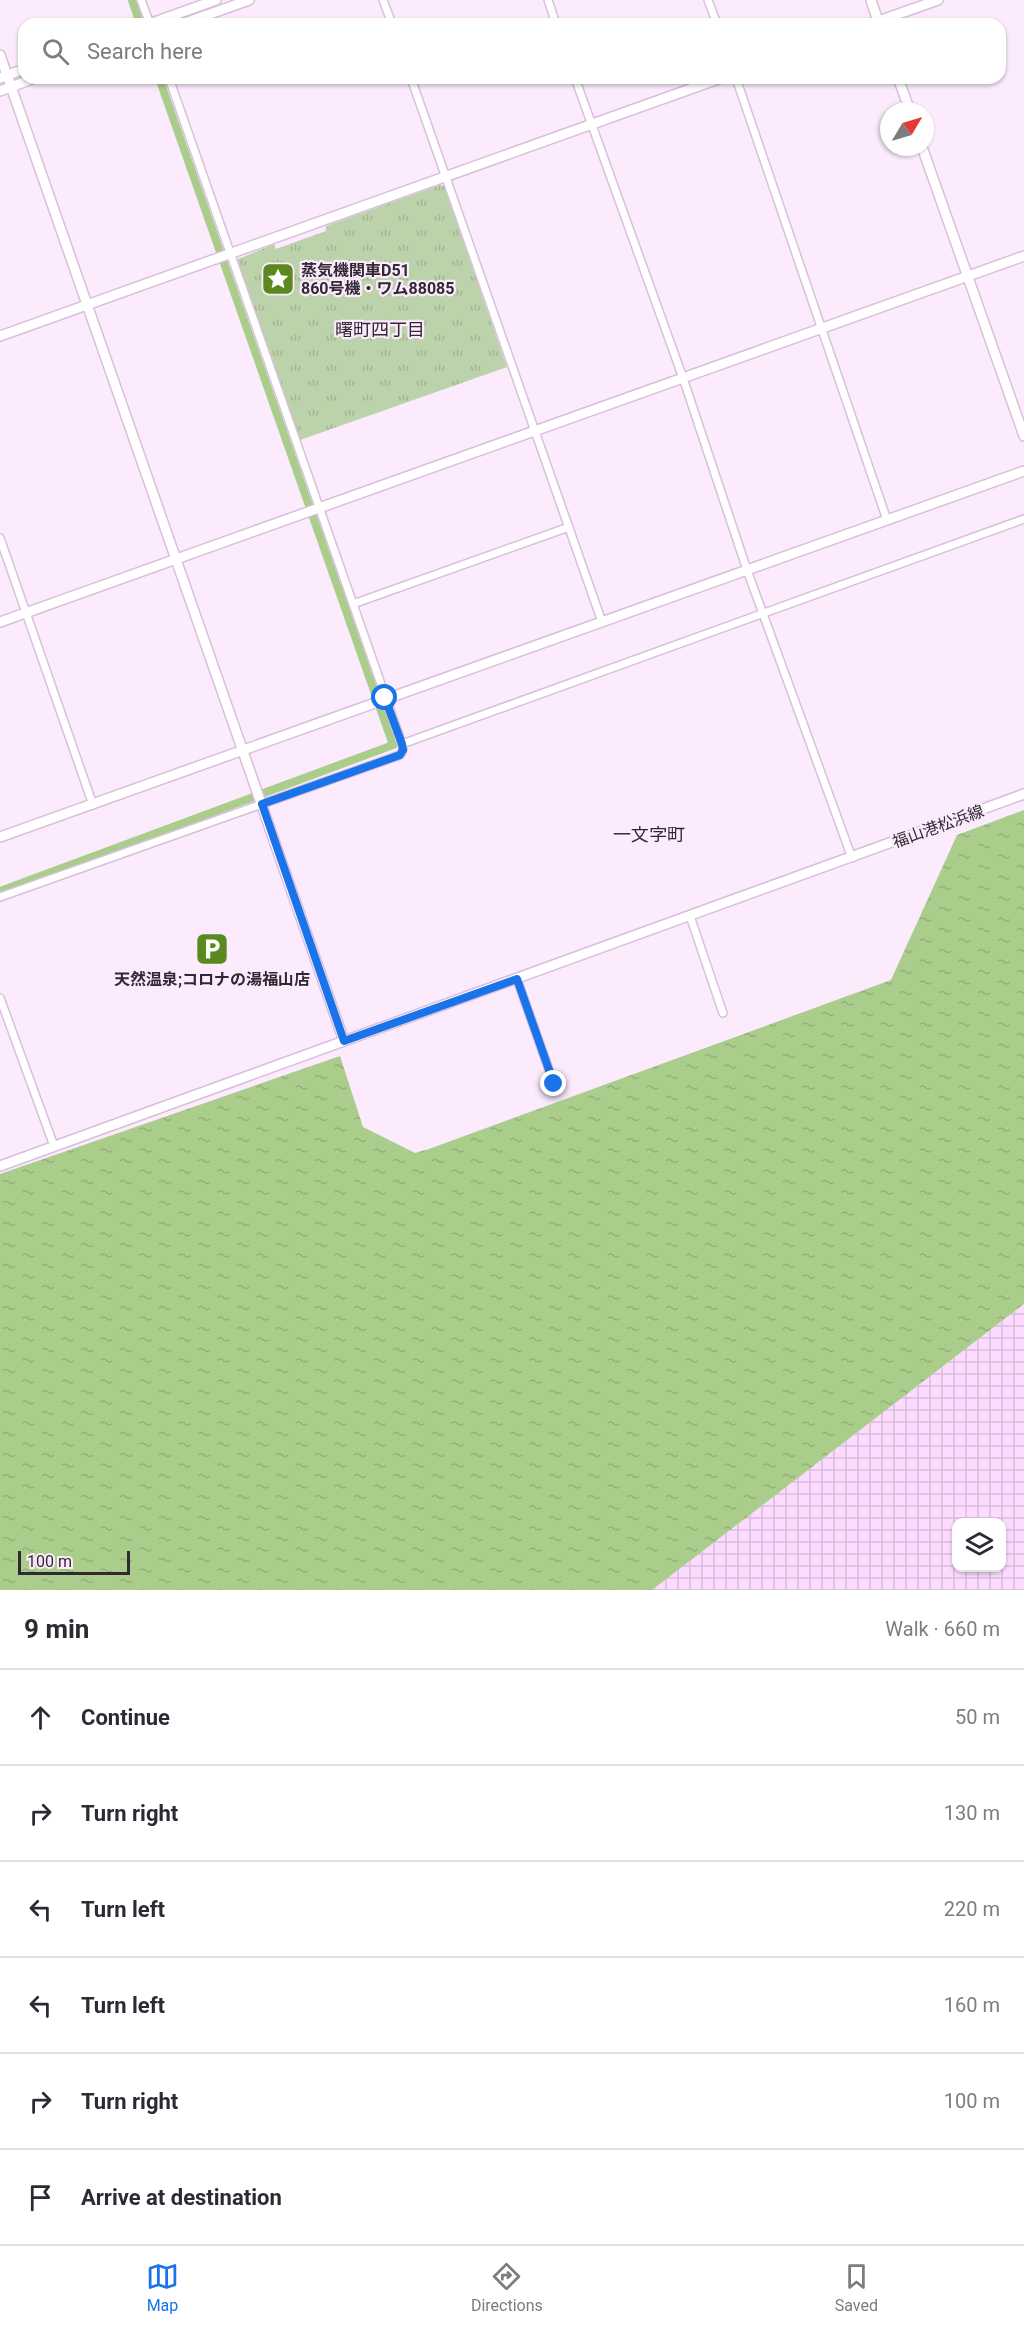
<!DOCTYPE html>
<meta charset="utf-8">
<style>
:root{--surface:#fff;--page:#f2f2f3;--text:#2b2b33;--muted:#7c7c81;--line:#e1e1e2;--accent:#1a73e8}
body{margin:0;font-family:Roboto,"Noto Sans JP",sans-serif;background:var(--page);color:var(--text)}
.controls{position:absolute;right:18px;bottom:18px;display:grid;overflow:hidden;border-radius:12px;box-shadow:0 2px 4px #0004}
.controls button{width:54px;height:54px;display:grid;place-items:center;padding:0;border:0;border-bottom:2px solid var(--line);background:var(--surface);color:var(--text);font:30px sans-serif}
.compass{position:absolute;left:880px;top:102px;width:54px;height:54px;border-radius:50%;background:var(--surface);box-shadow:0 2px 4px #0004;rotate:52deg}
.scale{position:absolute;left:18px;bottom:15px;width:112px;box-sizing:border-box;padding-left:6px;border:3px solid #322833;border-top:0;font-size:16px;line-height:21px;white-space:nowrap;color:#322833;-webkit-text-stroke:4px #fbebfd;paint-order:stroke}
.stop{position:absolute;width:18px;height:18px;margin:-14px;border:4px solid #1a73e8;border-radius:50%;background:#fff}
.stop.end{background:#1a73e8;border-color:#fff;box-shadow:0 2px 6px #0008}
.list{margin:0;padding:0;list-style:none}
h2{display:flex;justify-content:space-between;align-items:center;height:78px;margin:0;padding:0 24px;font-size:26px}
h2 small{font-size:20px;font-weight:400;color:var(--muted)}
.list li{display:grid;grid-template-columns:39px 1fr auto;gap:18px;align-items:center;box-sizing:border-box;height:96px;padding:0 24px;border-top:2px solid var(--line)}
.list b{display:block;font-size:22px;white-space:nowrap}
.list em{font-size:20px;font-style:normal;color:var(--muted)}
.icon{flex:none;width:33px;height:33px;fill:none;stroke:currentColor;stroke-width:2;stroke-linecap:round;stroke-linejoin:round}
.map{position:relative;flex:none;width:1024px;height:1590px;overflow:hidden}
.search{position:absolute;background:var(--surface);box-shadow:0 2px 4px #0004;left:18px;right:18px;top:18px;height:66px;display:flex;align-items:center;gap:15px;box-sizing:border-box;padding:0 21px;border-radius:18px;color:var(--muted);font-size:22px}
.sheet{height:654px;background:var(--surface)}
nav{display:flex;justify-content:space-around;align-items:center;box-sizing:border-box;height:84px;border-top:2px solid var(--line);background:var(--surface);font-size:16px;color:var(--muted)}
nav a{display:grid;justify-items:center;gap:3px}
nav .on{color:var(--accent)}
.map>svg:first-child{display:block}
</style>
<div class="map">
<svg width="1024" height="1590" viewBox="0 0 1024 1590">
<defs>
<pattern id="industrial-grid" width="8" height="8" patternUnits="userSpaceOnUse" patternTransform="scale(1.5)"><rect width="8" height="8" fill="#fcdbff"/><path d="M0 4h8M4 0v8" fill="none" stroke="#d8bcdb"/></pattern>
<pattern id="park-tufts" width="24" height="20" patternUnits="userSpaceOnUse" patternTransform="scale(1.5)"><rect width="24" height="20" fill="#bcd2ab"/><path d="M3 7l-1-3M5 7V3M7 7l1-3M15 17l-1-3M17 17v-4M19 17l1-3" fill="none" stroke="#a2b494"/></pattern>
<pattern id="water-ripples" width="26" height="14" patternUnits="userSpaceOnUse" patternTransform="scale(1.5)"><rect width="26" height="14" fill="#aacd8c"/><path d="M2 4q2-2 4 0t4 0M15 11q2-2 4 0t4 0" fill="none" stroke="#93b079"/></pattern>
</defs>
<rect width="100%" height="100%" fill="#fbebfd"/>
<path fill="url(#industrial-grid)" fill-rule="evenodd" d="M1024,1304V1590H652L757,1509ZM956,1522H1002V1568H956Z"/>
<polygon fill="url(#park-tufts)" points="440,185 444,186 507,367 300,440 236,260 274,244 276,249 326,231 326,226"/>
<polygon fill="url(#water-ripples)" points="1024,810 1024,1304 652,1590 0,1590 0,1174 340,1056 363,1127 415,1153 429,1149 891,980 957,835"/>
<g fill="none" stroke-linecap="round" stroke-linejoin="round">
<g stroke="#aacd8c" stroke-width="8">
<polyline points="132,0 138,18"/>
<polyline points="0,891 393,745 159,78"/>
</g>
<defs>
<g id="street">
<polyline points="141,0 150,24"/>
<polyline points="383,0 392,24"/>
<polyline points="548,0 556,24"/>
<polyline points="708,0 717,24"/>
<polyline points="169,78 402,744 1024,519"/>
<polyline points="411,78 602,622"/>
<polyline points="575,78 683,378 747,570 852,858"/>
<polyline points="736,78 887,520"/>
<polyline points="0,538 93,805"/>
<polyline points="353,604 569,527"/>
<polyline points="0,897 400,755 403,750 402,744"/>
<polyline points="690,916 723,1013"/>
<polyline points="517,979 554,1084"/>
<polyline points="0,998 54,1146"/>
</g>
<g id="secondary">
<polyline points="871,0 879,24"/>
<polyline points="149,24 216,0"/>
<polyline points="182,24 249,0"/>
<polyline points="870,24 938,0"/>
<polyline points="0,55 344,1041"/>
<polyline points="0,78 24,69"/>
<polyline points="898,78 910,111"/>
<polyline points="0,91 35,78"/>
<polyline points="922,147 1024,436"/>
<polyline points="0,336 721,78"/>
<polyline points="0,622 1024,256"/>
<polyline points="0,837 1024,471"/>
<polyline points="0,1166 1024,794"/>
</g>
</defs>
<use href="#street" stroke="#d9bfdc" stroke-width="10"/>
<use href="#secondary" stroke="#d9bfdc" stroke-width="12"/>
<use href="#street" stroke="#fff" stroke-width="7"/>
<use href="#secondary" stroke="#fff" stroke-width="9"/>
</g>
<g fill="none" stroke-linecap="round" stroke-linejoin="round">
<polyline stroke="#1a73e8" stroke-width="8" points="385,698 402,744 403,750 400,755 262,804 344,1041 517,979 554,1084"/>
</g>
<defs>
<symbol id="sight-square" viewBox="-11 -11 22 22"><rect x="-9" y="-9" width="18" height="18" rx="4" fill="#5a8a1f" stroke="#fbebfd"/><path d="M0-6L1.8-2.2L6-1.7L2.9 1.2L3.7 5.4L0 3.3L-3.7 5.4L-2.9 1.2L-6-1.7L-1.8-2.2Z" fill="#fff"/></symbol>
<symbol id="parking-square" viewBox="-11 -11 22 22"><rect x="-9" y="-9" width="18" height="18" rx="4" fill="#5a8a1f" stroke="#fbebfd"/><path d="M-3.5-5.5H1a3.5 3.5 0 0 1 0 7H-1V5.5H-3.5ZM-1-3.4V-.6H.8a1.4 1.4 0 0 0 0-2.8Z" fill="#fff"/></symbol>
</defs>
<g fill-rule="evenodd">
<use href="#sight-square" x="259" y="260" width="38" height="38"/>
<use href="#parking-square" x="193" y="930" width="38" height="38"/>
</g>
<g text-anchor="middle" stroke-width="4.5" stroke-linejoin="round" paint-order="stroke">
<g font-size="16" font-weight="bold" fill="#322833" stroke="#fbebfd" text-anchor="start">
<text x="301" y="276">蒸気機関車D51<tspan x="301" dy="18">860号機・ワム88085</tspan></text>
<text x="212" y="985" text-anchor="middle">天然温泉;コロナの湯福山店</text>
</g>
<g font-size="16" fill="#322833" stroke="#fbebfd">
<text transform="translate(938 826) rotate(-20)" y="6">福山港松浜線</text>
</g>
<g font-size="18" fill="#322833" stroke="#fbebfd">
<text x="380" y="336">曙町四丁目</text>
<text x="649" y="841">一文字町</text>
</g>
</g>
</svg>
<div class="controls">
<button><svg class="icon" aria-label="layers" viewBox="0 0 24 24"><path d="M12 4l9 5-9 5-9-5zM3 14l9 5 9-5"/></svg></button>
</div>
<svg class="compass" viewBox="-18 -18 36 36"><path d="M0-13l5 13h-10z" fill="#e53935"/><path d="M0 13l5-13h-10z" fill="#7c7c81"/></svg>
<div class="scale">100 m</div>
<div class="stop" style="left:385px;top:698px"></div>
<div class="stop end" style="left:554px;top:1084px"></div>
<div class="search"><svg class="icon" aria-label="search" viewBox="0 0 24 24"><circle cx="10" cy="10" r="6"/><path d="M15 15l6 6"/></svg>Search here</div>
</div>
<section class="sheet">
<h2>9 min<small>Walk · 660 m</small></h2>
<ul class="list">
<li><svg class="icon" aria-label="ahead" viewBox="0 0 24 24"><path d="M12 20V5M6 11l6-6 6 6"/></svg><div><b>Continue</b></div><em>50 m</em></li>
<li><svg class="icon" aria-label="right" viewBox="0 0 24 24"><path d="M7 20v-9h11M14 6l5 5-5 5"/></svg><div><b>Turn right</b></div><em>130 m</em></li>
<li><svg class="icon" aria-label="left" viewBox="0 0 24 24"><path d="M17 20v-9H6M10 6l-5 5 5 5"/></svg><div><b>Turn left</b></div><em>220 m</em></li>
<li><svg class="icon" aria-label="left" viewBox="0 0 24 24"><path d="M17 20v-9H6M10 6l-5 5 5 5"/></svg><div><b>Turn left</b></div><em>160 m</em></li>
<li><svg class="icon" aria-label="right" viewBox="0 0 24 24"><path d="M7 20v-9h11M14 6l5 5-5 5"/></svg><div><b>Turn right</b></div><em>100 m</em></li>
<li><svg class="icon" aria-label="arrive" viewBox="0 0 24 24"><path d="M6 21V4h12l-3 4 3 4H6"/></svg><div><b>Arrive at destination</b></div></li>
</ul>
</section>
<nav>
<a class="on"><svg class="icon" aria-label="map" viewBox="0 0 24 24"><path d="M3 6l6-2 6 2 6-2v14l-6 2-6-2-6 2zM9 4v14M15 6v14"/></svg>Map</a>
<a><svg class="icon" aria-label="directions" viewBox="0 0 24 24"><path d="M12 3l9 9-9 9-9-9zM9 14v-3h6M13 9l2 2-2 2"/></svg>Directions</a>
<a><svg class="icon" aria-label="saved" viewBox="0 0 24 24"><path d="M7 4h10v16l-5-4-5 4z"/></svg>Saved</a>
</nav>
